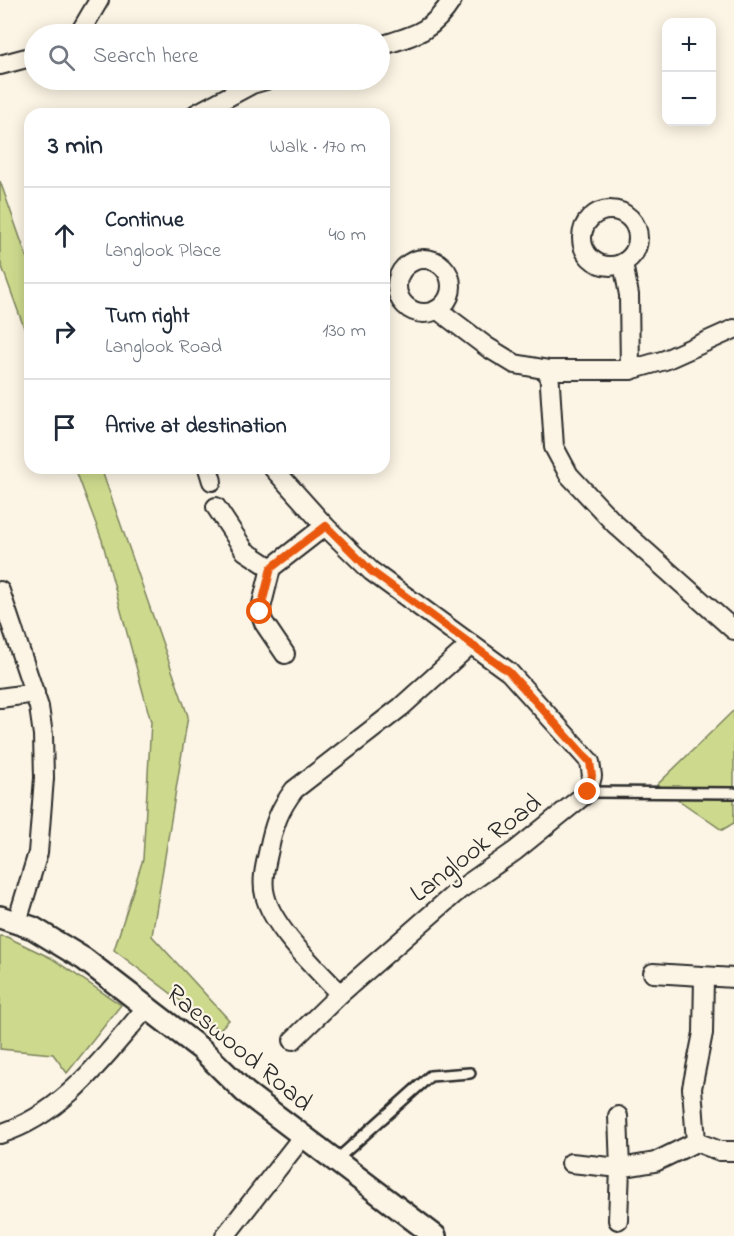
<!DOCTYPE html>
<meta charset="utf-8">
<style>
:root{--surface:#fff;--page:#f2f2f3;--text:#1f2937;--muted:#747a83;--line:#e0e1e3}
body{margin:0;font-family:"Indie Flower",sans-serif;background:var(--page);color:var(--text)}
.controls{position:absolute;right:18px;top:18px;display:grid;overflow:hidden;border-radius:12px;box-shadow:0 3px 15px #0003}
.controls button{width:54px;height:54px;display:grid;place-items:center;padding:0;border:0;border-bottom:2px solid var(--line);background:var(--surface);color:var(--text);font:30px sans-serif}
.stop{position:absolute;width:18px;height:18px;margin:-14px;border:4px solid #ea580c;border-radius:50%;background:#fff}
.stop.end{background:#ea580c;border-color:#fff;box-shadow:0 2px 6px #0008}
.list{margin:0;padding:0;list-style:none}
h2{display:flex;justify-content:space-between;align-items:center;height:78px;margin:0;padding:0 24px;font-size:26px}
h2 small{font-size:20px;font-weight:400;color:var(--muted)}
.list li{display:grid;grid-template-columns:39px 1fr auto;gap:18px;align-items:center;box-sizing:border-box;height:96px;padding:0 24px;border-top:2px solid var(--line)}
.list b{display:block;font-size:22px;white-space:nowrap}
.list p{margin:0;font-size:20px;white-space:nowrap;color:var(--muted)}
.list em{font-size:20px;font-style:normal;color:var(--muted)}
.icon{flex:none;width:33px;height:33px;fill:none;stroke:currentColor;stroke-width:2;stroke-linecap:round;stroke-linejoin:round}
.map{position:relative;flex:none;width:734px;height:1236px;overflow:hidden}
.search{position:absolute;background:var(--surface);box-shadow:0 3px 15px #0003;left:24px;top:24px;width:366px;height:66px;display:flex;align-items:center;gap:15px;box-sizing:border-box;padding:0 21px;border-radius:33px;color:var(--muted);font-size:22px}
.panel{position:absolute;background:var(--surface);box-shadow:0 3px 15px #0003;left:24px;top:108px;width:366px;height:366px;border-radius:18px}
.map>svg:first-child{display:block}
</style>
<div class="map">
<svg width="734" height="1236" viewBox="0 0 734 1236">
<rect width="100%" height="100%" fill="#fcf5e5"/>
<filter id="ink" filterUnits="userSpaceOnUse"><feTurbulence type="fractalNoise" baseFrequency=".0167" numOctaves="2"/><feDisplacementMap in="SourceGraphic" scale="12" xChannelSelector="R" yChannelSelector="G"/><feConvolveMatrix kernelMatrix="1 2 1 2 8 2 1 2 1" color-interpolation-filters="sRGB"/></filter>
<g filter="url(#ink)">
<g fill="#cdda8d" stroke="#7c825c" stroke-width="1.5">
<polygon points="0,181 30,266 30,344 0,261"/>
<polygon points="75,468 101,468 188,716 152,936 229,1020 219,1030 114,950 143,859 151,722 102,540"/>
<polygon points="734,710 734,823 722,830 657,785"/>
<polygon points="0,936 7,937 51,958 121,1005 67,1073 53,1054 0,1049"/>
</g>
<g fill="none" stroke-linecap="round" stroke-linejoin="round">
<defs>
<g id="service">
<polyline points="588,792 734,793"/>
<polyline points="335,1161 430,1076 470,1073"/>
</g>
<g id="minor">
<polyline points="79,34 99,0"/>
<path d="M380,46C415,35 431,33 452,0"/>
<polyline points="0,65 34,56"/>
<polyline points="196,114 252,84 266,80"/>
<circle cx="610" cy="238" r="28"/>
<circle cx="424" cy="286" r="27"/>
<polyline points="623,263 629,295 630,370"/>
<polyline points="438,310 487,347 515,364 549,370 630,370 665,360 734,329"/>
<polyline points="549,370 554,447 569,475 615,524 734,630"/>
<polyline points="208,468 212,481"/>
<polyline points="273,468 325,526 371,571 509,672 590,762 592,776 588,792 515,851 459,890 340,994 293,1040"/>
<polyline points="216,507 245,551 271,568"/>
<polyline points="0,591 39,707 43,735 44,778 38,853 17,922"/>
<polyline points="285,654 264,623 260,612 271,568 325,526"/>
<polyline points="0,698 35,693"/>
<polyline points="653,973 734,978"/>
<polyline points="704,977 703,1033 692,1088 696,1142 720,1151 734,1151"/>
<path d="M340,994C317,969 272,927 265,895C261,880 266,863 269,849C274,824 279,810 294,790L401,707L471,644"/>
<path d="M0,1134C66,1113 104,1056 148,1006"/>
<polyline points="571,1163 620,1168 655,1162 696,1142"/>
<polyline points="618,1220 620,1168 618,1116"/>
<polyline points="225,1236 303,1136"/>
</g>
<polyline id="tertiary" points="0,917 33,928 84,959 201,1049 245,1092 435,1236"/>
</defs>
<use href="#service" stroke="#2b2b2b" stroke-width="14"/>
<use href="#minor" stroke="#2b2b2b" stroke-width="22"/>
<use href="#tertiary" stroke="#2b2b2b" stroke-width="26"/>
<use href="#service" stroke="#fcf5e5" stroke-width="9"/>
<use href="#minor" stroke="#fcf5e5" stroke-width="18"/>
<use href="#tertiary" stroke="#fcf5e5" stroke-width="21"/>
</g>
</g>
<g fill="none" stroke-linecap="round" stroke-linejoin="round" filter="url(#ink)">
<polyline stroke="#ea580c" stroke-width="8" points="260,612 271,568 326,526 371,571 509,672 590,762 592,776 588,792"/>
</g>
<g text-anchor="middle" stroke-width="4.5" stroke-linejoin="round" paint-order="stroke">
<g font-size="27" fill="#2b2b2b" stroke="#fcf5e5">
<text transform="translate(475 847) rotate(-38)" y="9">Langlook Road</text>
<text transform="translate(240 1047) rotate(40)" y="9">Raeswood Road</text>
</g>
</g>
</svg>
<div class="controls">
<button>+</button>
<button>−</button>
</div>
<div class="stop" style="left:260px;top:612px"></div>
<div class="stop end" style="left:588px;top:792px"></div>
<div class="search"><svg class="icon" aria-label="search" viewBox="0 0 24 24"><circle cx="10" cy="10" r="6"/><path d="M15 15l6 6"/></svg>Search here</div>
<section class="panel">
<h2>3 min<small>Walk · 170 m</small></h2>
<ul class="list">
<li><svg class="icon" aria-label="ahead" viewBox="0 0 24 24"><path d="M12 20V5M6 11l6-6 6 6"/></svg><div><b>Continue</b><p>Langlook Place</p></div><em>40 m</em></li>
<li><svg class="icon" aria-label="right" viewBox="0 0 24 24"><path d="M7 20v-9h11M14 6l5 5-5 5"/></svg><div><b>Turn right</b><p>Langlook Road</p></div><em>130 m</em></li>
<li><svg class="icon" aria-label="arrive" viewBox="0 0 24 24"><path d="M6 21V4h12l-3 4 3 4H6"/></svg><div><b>Arrive at destination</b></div></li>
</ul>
</section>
</div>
